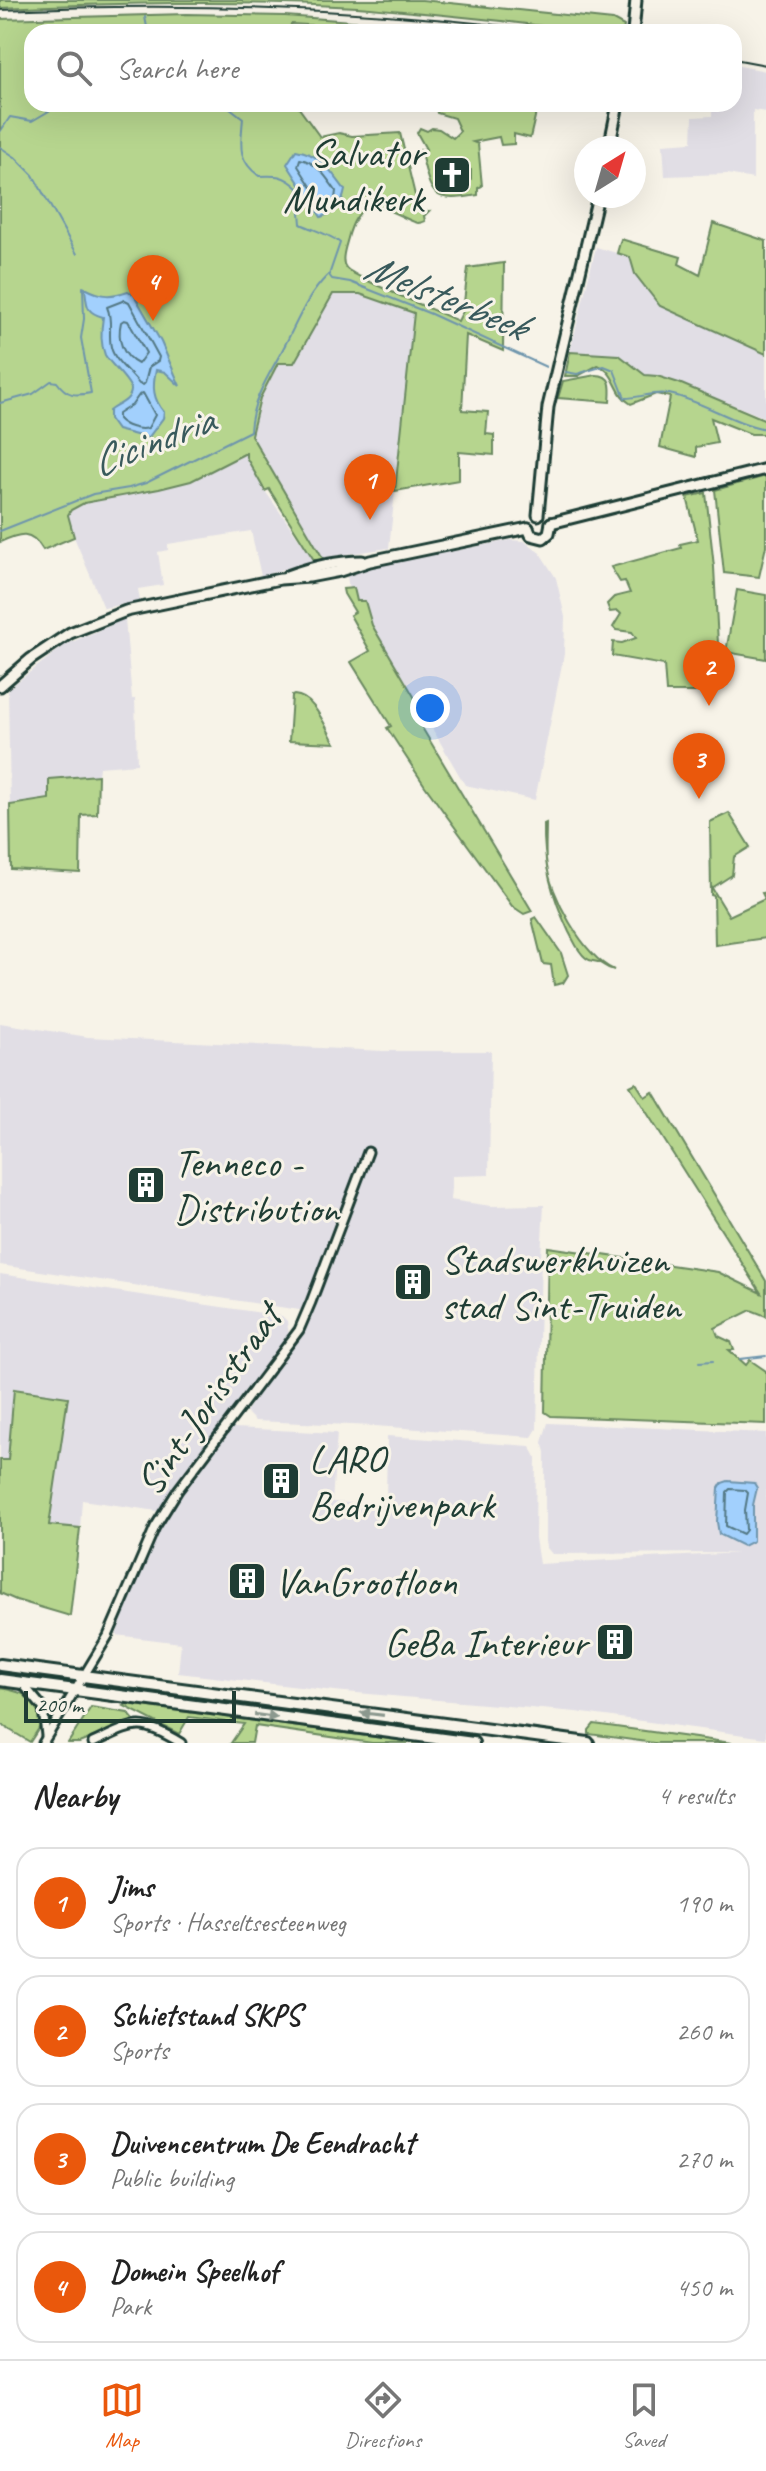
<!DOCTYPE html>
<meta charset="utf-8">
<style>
:root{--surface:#fff;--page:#f6f6f6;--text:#222;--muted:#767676;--line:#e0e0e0;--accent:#ea580c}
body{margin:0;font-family:Caveat,sans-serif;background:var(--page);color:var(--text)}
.compass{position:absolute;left:574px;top:136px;width:72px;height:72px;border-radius:50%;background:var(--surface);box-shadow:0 8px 32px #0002;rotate:37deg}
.scale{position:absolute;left:24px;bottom:20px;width:212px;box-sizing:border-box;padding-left:8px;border:4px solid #1f3d34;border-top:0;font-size:22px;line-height:28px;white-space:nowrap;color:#1f3d34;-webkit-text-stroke:6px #f7f3e8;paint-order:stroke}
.you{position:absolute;left:430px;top:708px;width:28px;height:28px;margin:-20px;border:6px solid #fff;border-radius:50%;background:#1a73e8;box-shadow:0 0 0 12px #1a73e833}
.badge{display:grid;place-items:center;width:52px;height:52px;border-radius:50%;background:var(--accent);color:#fff;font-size:26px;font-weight:700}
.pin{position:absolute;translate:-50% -66px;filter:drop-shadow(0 2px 4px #0008)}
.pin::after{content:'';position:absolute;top:42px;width:28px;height:24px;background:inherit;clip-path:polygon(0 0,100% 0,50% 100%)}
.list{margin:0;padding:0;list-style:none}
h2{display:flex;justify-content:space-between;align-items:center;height:104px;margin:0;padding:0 32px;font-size:34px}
h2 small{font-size:26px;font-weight:400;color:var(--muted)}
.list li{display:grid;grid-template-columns:52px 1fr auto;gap:24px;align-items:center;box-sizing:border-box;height:112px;margin:0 16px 16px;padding:0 16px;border:2px solid var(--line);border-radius:24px}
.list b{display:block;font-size:30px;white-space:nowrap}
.list p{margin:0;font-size:26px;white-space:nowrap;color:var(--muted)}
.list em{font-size:26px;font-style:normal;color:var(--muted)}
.icon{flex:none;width:44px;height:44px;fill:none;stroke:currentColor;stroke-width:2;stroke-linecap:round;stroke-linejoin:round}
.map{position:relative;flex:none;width:766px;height:1743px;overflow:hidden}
.search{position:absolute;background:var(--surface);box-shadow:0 8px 32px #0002;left:24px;right:24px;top:24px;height:88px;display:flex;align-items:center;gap:20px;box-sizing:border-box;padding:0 28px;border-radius:24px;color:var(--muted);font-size:30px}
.sheet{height:616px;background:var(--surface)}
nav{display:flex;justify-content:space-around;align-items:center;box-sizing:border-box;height:112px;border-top:2px solid var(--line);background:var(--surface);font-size:22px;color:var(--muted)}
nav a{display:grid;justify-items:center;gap:4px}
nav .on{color:var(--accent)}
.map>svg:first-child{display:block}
</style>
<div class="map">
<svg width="766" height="1743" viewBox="0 0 766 1743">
<rect width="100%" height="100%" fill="#f7f3e8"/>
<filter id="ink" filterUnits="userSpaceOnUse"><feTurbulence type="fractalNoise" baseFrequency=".0125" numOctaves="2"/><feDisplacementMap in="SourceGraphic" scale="16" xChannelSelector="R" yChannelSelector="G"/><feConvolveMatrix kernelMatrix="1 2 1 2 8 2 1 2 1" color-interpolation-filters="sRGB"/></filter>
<g filter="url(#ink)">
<g fill="#e1dee5">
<polygon points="734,65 766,71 766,112 753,110 753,179 728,174 665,176 663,144 692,142 693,117 712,116 712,104 734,104"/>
<polygon points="596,247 630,257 635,274 660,306 766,354 766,418 679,383 657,376 645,375 618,354 570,352"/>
<polygon points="341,293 360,294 414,313 389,548 319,558 308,543 251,435 257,401 278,362 333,294"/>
<polygon points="247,453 246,457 265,491 314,560 261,576 251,531 168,544 168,550 158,552 163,585 138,589 140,601 104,608 74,537 68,515 71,510 84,503 159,489 218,462"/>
<polygon points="510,540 524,541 540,553 556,578 565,617 564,654 535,800 465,785 372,625 365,601 357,602 349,589 347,576 377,566"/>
<polygon points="125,619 132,699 135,699 137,764 99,767 98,775 50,779 49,799 10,805 8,689 65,645"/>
<polygon points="0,1023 88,1037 384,1051 491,1051 489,1175 452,1176 450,1200 491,1206 544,1205 541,1257 537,1429 532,1437 375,1426 255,1421 246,1412 313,1312 0,1265"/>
<polygon points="0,1274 282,1316 287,1321 289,1336 228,1417 234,1428 337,1433 332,1502 386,1505 387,1436 530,1446 536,1457 535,1538 539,1564 739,1553 552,1554 547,1548 545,1534 545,1452 542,1442 548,1423 766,1433 766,1738 576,1712 334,1691 178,1673 181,1643 116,1635 153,1540 166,1516 157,1511 82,1500 80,1528 49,1525 68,1397 14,1388 8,1461 0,1460"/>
</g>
<g fill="#b6d58e" stroke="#6a8961" stroke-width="2" fill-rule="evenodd">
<path d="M0,0H422L613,20L624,26L623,32C582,32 543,26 502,21C454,16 406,11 357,7C238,0 119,3 0,8Z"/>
<path d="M187,14L285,16L497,32H430L291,24L289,32L260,28L259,32H32V104H296L320,137L339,133L352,136L400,133L419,212L429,211L424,216L425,221C423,222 421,223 418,223C415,224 382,206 371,203C358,212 352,222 348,238C346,246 340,261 346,268C356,279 439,312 458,321L463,311L468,268L504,263L503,351L466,335L462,410L488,412L486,434L494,435V455L459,452V480L395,491L414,313L360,294H333L294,363H278L260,398L251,435L324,560H314L269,489L265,491L246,457V453L191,481L159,489L84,503L71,510L68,515L74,537L43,550C31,529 20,533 0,542V19Z"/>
<path d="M435,104H538L530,138L514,134V144L501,145L499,137L473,142L478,144L482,186L478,188V195C428,204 432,193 420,150L426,149L417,133L420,128L427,131L432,128L439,129L453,138L460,131L454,118L437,113ZM436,164H458L459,170H471V179H459L458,186H436L433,170L435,169Z"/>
<polygon points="713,223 766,241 766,354 660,306 635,274 630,257 617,253 621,239 681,257 679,264 700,275"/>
<path d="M570,352L619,355L645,375L657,376L679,383L766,420V434H751L711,418L717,443L696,447V457L660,447L670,397L656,394L631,404C614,394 617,373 598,365L578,376H565Z"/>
<path d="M596,375C613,375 611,388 610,402L558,398L563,381Z"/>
<polygon points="766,476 766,546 759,577 724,573 715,490"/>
<polygon points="706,493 714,567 719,663 716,671 694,680 695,692 666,692 664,665 612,656 613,642 622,643 636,638 632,632 616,630 613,627 621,614 618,611 610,612 607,604 614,597 630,593 625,581 620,582 611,567 681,548 680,544 698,540 687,497"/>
<polygon points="354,588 357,601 365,601 372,625 426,717 418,721 532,911 524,914 512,906 425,786 387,728 391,726 351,662 370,651 350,615 355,612 344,594 343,589"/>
<polygon points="737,590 766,595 766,659 726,652"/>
<path d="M294,695C315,696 325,727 335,743L289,741L292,696Z"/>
<polygon points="98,775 97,814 81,815 80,873 11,869 10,805 49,799 49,779"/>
<polygon points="729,813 750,847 734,857 732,875 712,888 729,916 765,899 762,893 766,892 766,938 715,945 714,896 711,895 710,822"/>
<path d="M546,823C546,836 545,849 546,861C550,894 582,955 614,970C606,969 605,965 598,962C592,960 591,962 586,958C578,952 574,941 569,932C552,896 543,864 544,824Z"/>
<polygon points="536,917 561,953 568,975 563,983 554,985 551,965 543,964 532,919"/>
<polygon points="636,1083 645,1097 653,1092 766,1281 766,1316 751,1310 715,1328 718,1336 731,1342 734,1350 729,1350 746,1365 750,1360 766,1371 766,1424 551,1416 545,1412 548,1247 718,1272 761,1293 630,1086"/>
<polygon points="14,1389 68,1397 49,1525 80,1528 70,1616 16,1600 0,1593 0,1460 8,1460"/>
<path d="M0,1688C23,1692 39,1696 43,1722L30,1742L0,1724Z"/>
<polygon points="127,1704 421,1743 372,1743 255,1726 252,1743 231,1743 244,1724 189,1717 179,1734 124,1706"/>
<polygon points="91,1707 128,1713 135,1721 79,1743 68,1743"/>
<polygon points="594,1724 732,1743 654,1743 589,1734 589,1730"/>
</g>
<g fill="#a2d0fd" stroke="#6e95ad" stroke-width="2">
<path d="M296,150C321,154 331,171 345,190C342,206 336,212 321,217L287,164Z"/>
<path d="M85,288C102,297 111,297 128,291L134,295L161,342L180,386L165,372L156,370C152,387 153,399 164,412L163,418L148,438L117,430L109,419V411C116,405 131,401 131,390C131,382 110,364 105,355C100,343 101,329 103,317C85,312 87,305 85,288Z"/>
<polygon points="728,1481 754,1483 757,1488 753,1505 753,1541 743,1546 719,1534 717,1522 719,1488 722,1483"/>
</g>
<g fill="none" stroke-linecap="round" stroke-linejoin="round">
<g stroke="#537884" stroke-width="2">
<path d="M300,159C317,162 326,177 336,191L335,199L328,206L323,205L298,166Z"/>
<path d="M125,300L129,302L159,357L158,361L149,367L145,383L143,385L139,384C130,372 114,361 111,347C108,333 113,320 107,307Z"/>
<path d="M124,320L128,321L146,353L138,364C122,356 117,339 121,322Z"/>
<path d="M143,393L155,415L148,428C139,431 124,426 118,419V414L132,405L139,395Z"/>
<polygon points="730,1489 745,1490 748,1493 745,1510 746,1530 743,1534 726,1526 727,1492"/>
</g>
<g stroke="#6e95ad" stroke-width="2">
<polyline points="145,17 148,32"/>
<path d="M225,104L243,118C241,144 236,159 259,176C277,175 284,175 298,188L301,224C311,229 334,236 340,243L329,275L332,279L350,282L431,314L546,367"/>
<polyline points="0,132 10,117 32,121 61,104"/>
<polyline points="0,147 15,157 33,175 77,254"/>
<path d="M566,372L577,374L604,366L614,370L625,398C640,398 654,391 669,394C703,401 732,423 766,429"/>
<path d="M0,403L33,394L51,381L57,382C67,396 75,396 91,393L81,338L84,319L83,287"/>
<path d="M0,531L93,494L129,488L146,483L250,431C252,398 270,374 285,345C298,320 307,296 327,276"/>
<polyline points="740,1359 766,1356"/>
<polyline points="699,1362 713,1361"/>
</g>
<defs>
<g id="minor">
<polyline points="22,1683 43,1708 46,1736"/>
<polyline points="43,1743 108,1636 155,1527 178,1490 299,1330 311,1302 368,1152"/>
<path d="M93,1743C136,1723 138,1718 181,1743"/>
</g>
<g id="major">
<polyline points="633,32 636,0"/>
<polyline points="609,148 618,104"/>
<polyline points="538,515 548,407 598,196"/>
<polyline points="551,523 766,469"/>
<polyline points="528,528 531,535 543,538 549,533 551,523"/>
<path d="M287,576C311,567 336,561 362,561"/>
<polyline points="0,686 31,659 70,633 126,611 280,579 309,577 340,571 370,561 528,528"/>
</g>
<g id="highway">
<polyline points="0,1665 588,1743"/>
<polyline points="0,1680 473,1743"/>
</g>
</defs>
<use href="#minor" stroke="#1f3d34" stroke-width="13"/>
<use href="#major" stroke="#1f3d34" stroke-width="15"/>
<use href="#highway" stroke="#1f3d34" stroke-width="16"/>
<use href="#minor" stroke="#f7f3e8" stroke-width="7"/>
<use href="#major" stroke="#f7f3e8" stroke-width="9"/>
<use href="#highway" stroke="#f7f3e8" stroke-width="10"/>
<g stroke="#1f3d34" stroke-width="2">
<path d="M0,10C185,2 371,8 555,32"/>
<polyline points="734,59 766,65"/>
</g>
</g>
<defs><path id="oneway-solid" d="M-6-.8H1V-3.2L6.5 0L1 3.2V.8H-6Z" transform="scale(2)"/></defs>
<g fill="#8b988e">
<use href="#oneway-solid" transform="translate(372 1714) rotate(-173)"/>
<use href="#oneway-solid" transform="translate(266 1716) rotate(8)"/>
</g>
</g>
<defs>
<symbol id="church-square" viewBox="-11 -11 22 22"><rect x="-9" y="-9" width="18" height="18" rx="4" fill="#1f3d34" stroke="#f7f3e8"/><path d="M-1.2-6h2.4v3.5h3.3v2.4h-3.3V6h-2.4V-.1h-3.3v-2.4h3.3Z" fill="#fff"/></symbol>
<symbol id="building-square" viewBox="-11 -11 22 22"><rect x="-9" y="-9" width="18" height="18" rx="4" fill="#1f3d34" stroke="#f7f3e8"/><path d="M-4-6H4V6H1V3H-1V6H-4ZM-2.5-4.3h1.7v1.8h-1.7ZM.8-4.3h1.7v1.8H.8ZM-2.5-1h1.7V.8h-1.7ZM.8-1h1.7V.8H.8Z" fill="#fff"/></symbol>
</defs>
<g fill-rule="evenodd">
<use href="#church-square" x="430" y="153" width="44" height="44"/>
<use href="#building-square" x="124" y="1163" width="44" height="44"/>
<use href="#building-square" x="391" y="1260" width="44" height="44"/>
<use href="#building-square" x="259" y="1459" width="44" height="44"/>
<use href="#building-square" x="225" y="1559" width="44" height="44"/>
<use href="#building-square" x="593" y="1620" width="44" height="44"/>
</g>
<g text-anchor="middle" stroke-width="6" stroke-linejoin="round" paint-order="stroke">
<g font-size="40" fill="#1f3d34" stroke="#f7f3e8" text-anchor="start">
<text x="424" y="166" text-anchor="end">Salvator<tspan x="424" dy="46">Mundikerk</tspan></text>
<text x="174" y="1176">Tenneco -<tspan x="174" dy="46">Distribution</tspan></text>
<text x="441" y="1273">Stadswerkhuizen<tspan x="441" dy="46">stad Sint-Truiden</tspan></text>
<text x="309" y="1472">LARO<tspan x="309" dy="46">Bedrijvenpark</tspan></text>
<text x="275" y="1595">VanGrootloon</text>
<text x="587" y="1656" text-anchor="end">GeBa Interieur</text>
</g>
<g font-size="40" fill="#1f3d34" stroke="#f7f3e8">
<text transform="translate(208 1399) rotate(-55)" y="14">Sint-Jorisstraat</text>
</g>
<g font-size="42" font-style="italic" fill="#395a5c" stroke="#f7f3e8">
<text transform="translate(446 295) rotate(22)" y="15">Melsterbeek</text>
<text transform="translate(152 440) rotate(-21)" y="15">Cicindria</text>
</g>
</g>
</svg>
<svg class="compass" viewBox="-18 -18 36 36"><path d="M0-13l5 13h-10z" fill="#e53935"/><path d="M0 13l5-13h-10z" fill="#767676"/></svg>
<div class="scale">200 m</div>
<div class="you"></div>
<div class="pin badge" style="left:370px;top:520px">1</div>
<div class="pin badge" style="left:709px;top:706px">2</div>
<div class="pin badge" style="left:699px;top:799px">3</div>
<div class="pin badge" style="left:153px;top:321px">4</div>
<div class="search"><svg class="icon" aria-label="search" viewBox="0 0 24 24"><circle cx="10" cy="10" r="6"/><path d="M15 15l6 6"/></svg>Search here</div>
</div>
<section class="sheet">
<h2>Nearby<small>4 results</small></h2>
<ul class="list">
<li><span class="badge">1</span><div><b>Jims</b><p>Sports · Hasseltsesteenweg</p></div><em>190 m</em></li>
<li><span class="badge">2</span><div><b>Schietstand SKPS</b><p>Sports</p></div><em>260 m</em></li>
<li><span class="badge">3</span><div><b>Duivencentrum De Eendracht</b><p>Public building</p></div><em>270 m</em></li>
<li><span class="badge">4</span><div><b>Domein Speelhof</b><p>Park</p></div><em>450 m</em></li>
</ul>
</section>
<nav>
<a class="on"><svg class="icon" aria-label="map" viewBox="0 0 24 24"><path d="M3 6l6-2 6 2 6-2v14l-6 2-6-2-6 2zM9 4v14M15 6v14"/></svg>Map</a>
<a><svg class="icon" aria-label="directions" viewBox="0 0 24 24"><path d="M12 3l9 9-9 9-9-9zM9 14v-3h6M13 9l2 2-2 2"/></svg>Directions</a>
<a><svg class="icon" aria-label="saved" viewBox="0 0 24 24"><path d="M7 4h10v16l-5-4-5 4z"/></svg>Saved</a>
</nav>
